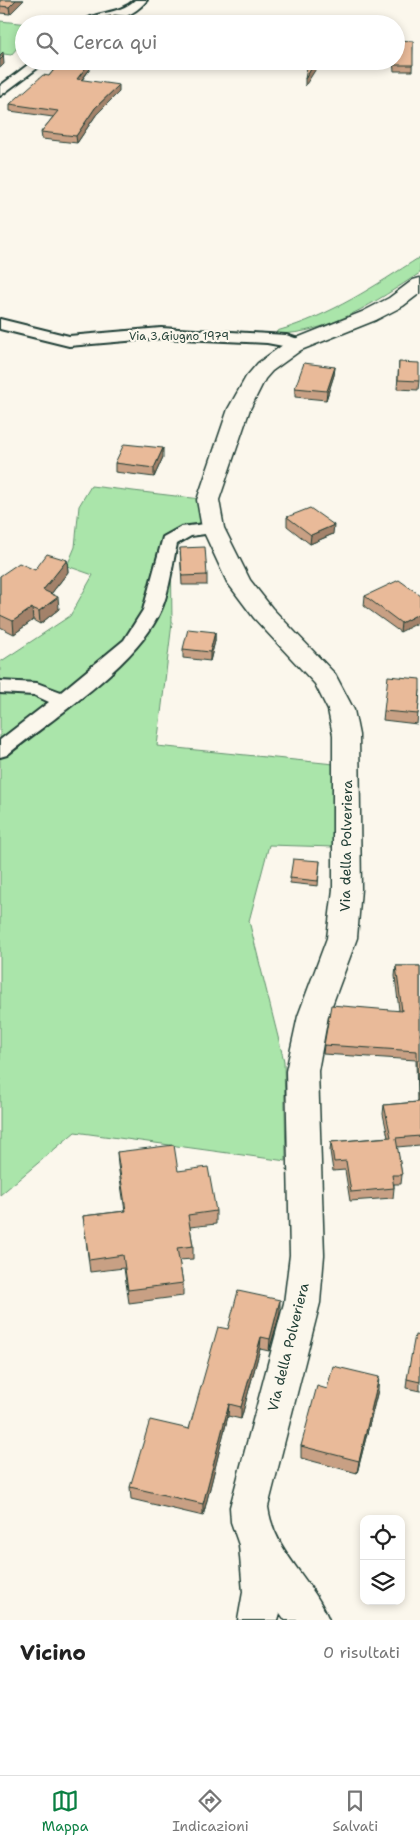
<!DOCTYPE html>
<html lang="it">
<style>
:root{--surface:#fff;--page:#f6f6f6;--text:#222;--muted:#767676;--line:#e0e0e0;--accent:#0b8043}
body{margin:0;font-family:"Shantell Sans",sans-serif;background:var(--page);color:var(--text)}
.controls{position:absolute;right:15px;bottom:15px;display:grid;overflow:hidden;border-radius:10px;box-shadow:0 2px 8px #0003}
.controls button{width:45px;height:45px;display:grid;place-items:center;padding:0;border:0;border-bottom:1px solid var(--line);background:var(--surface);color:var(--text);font:25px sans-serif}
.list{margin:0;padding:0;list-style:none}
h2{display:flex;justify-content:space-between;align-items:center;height:65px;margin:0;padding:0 20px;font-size:21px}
h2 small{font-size:16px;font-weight:400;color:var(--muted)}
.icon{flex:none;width:28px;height:28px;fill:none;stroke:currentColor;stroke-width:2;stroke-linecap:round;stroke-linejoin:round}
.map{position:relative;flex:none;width:420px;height:1620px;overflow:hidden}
.search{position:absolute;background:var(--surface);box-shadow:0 2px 8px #0003;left:15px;right:15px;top:15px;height:55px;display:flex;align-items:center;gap:12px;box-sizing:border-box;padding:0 18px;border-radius:28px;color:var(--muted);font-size:19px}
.sheet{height:155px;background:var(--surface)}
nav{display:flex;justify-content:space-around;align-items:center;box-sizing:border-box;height:70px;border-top:1px solid var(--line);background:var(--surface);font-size:14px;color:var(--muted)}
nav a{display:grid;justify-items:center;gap:2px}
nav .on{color:var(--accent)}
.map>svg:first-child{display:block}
</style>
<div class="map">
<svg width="420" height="1620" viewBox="0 0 420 1620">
<rect width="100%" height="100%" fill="#fbf7ec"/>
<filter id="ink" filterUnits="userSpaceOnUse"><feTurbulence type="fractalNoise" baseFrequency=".02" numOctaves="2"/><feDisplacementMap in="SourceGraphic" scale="10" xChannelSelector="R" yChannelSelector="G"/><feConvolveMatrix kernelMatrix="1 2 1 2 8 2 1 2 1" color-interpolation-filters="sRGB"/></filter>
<g filter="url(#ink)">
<g fill="#aae5aa" stroke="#64916f">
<polygon points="0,21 29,24 24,24 24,40 11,55 4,54 0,57"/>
<path d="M420,257V273C376,301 330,334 276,334L277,331C332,315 373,287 420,257Z"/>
<polygon points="91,486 201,499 204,523 181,528 171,533 172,623 157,746 334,764 334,847 269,845 249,921 284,1061 286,1161 75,1132 0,1195 0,662 70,616 93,575 67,566 75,547 79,506"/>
</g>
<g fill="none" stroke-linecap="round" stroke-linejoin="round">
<defs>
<g id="street">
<path d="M135,0H147C131,20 104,24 80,24C94,10 118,16 135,0Z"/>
<polygon points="33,61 47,61 0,96 0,86"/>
<polygon points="0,319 69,336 161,328 286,335 304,341 307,344 299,349 267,343 161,338 69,346 0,329"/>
<path d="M213,523L219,524L222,528L219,532L191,536L177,544C172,565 170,590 161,610C138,664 53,718 7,755L0,757V740L49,702L34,695L0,693V681L37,683L61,692L124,640L143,610L163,537L181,527Z"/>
</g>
<path id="secondary" d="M420,278V293L403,306L376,320L301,350L272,371L265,379L250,409L219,500L224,528L250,580L272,608L335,674L354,710L359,735L361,889L357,938L328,1016L318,1071L324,1255L320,1303L268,1507C274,1552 313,1580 329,1620H285L280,1613L278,1620H238L243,1592L239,1545L231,1522L230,1507L284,1303L290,1255L286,1071L298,1016L327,938L333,889V735L328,710L315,684L254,618L227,582L202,528L197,500L228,409L246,377L258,363L287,342L362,312L389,298L413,280Z"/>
</defs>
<use href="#street" stroke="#1f3d34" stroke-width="4"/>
<use href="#secondary" stroke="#1f3d34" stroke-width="3"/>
<use href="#street" fill="#fbf7ec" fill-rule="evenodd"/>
<use href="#secondary" fill="#fbf7ec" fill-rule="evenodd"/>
</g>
<g fill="#c8a084" stroke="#1f3d34">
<polygon points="0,0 24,0 10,14 0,13"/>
<polygon points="413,41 412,71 394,71 393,61 396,61"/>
<polygon points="61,61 96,61 82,80 119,92 96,115 77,143 42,139 41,132 53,117 10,111 10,104 49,76"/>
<polygon points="399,362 419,381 418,390 397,389"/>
<polygon points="335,367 334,375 326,400 295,397 295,388"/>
<polygon points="163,457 154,477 115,472 115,463"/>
<polygon points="287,517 333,534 310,544 287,526"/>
<polygon points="180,548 207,575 207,585 182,585"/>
<polygon points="67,560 68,572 51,594 59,609 40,624 33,620 14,634 0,627 0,576 35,570"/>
<polygon points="420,595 400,632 364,606 365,596"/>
<polygon points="215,632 215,641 210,661 183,658 183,649"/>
<polygon points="420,690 417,724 383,720 384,711"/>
<polygon points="320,861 318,886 290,883 290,878"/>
<polygon points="396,966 420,966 420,1145 397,1147 402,1175 401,1184 394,1184 394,1188 393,1198 350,1201 345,1170 333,1171 330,1151 331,1142 388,1137 383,1114 384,1105 417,1102 416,1060 323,1054 324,1045 399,1010 395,976"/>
<polygon points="117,1152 178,1171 216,1211 216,1224 190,1227 193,1246 193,1259 179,1260 183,1283 183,1296 129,1303 124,1268 90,1272 83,1216 125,1211 118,1165"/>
<polygon points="280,1313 269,1351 260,1349 241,1419 228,1416 203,1516 131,1499 130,1487 189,1429 228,1329"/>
<polygon points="420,1336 420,1391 406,1388 407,1379"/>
<polygon points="327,1389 378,1390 357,1473 301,1458 301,1446"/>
</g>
<g fill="#a3826b" stroke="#1f3d34">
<polygon points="16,0 24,0 10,14 9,7"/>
<polygon points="146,19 146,24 142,24"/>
<polygon points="3,52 4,64 0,68 0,55"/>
<polygon points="91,61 96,61 77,86 77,79"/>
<polygon points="316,61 321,61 305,86 305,79"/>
<polygon points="119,85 119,92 96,115 77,143 76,136 95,108"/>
<polygon points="335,367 334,375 326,400 327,391"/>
<polygon points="163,448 163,457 154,477 154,468"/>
<polygon points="334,525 333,534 310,544 311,535"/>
<polygon points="67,560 68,572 44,603 43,590"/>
<polygon points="58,597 59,609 40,624 39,611"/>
<polygon points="32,608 33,620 14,634 13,621"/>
<polygon points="420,613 420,622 400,632 401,623"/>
<polygon points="215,632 215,641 210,661 210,652"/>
<polygon points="280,1300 280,1313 269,1351 270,1339"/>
<polygon points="261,1337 260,1349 241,1419 241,1407"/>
<polygon points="379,1377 378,1390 357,1473 359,1461"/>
<polygon points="229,1404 228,1416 203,1516 203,1504"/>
</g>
<g fill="#e9ba99" stroke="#1f3d34">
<polygon points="0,0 16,0 9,7 0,6"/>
<polygon points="115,15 146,19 142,24 97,24 105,17"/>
<rect x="313" y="22" width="27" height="2"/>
<polygon points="396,40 413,41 413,65 394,65 394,61 396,61"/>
<polygon points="0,56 4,56 0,60"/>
<polygon points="61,61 91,61 77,79 119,85 95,108 76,136 41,132 58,111 10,104 43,75 49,76"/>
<polygon points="308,61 316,61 305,79"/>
<polygon points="399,362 419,363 419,381 398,380"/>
<polygon points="304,363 335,367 327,391 295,388"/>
<polygon points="124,444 163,448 154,468 115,463"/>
<polygon points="310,508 334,525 311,535 287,517"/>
<polygon points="205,547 207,575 182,576 180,548"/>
<polygon points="47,554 67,560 43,590 58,597 39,611 32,608 13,621 0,615 0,576 19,563 35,570"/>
<polygon points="399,580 420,595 420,613 401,623 365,596"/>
<polygon points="188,629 215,632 210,652 183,649"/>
<polygon points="388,676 420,679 420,690 418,714 384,711"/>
<polygon points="293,859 320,861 318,881 290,878"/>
<polygon points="396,966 420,966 420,1136 396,1138 402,1175 392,1175 394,1188 351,1192 346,1161 334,1162 331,1142 391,1137 384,1105 418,1102 417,1051 324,1045 331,1005 402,1011"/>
<polygon points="174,1145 178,1171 208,1167 216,1211 188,1215 193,1246 177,1248 183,1283 128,1290 123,1255 89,1260 83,1216 126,1211 117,1152"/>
<polygon points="238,1291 280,1300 270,1339 261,1337 241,1407 229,1404 203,1504 130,1487 150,1420 189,1429 218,1327 228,1329"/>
<polygon points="415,1335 420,1336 420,1382 407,1379"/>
<polygon points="333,1366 379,1377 359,1461 301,1446 317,1386 327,1389"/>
</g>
</g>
<g text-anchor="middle" stroke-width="4.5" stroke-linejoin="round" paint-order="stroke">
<g font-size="11" fill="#1f3d34" stroke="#fbf7ec">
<text x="179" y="340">Via 3 Giugno 1979</text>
</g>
<g font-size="14" fill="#1f3d34" stroke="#fbf7ec">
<text transform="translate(346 846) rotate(-89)" y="5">Via della Polveriera</text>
<text transform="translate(288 1347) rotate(-76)" y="5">Via della Polveriera</text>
</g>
</g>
</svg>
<div class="controls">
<button><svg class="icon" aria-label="locate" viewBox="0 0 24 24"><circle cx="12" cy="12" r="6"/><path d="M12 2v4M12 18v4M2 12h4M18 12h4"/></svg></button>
<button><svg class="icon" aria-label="layers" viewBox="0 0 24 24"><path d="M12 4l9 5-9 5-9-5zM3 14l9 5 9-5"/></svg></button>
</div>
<div class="search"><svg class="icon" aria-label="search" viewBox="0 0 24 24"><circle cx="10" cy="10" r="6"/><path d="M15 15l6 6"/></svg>Cerca qui</div>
</div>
<section class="sheet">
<h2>Vicino<small>0 risultati</small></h2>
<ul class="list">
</ul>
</section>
<nav>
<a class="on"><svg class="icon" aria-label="map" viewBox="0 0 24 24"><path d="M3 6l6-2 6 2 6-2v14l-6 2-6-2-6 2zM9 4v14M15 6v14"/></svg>Mappa</a>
<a><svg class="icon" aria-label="directions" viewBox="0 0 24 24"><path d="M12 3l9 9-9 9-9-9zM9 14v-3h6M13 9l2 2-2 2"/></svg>Indicazioni</a>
<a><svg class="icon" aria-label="saved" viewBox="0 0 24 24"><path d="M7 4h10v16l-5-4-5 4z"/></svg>Salvati</a>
</nav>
